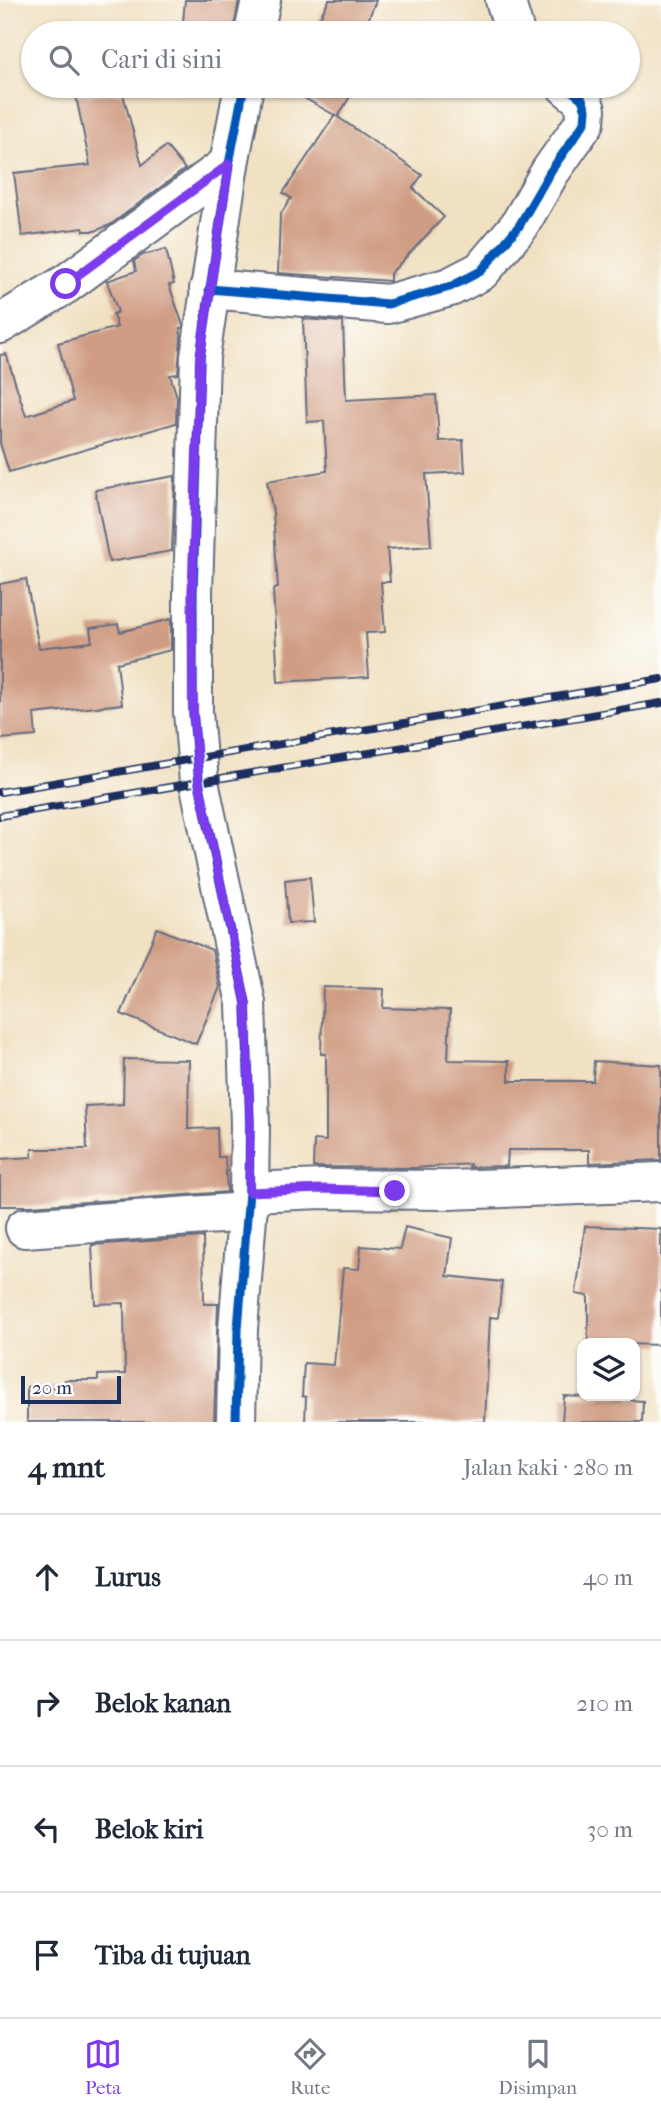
<!DOCTYPE html>
<html lang="id">
<meta charset="utf-8">
<style>
:root{--surface:#fff;--page:#f2f2f3;--text:#1f2937;--muted:#747a83;--line:#e0e1e3;--accent:#7c3aed}
body{margin:0;font-family:"IM FELL French Canon",serif;background:var(--page);color:var(--text)}
.controls{position:absolute;right:21px;bottom:21px;display:grid;overflow:hidden;border-radius:14px;box-shadow:0 2px 5px #0004}
.controls button{width:63px;height:63px;display:grid;place-items:center;padding:0;border:0;border-bottom:2px solid var(--line);background:var(--surface);color:var(--text);font:35px sans-serif}
.scale{position:absolute;left:21px;bottom:18px;width:100px;box-sizing:border-box;padding-left:7px;border:4px solid #1b2f5e;border-top:0;font-size:19px;line-height:24px;white-space:nowrap;color:#1b2f5e;-webkit-text-stroke:5px #fdfcf7;paint-order:stroke}
.stop{position:absolute;width:21px;height:21px;margin:-16px;border:5px solid #7c3aed;border-radius:50%;background:#fff}
.stop.end{background:#7c3aed;border-color:#fff;box-shadow:0 2px 7px #0008}
.list{margin:0;padding:0;list-style:none}
h2{display:flex;justify-content:space-between;align-items:center;height:91px;margin:0;padding:0 28px;font-size:30px}
h2 small{font-size:23px;font-weight:400;color:var(--muted)}
.list li{display:grid;grid-template-columns:46px 1fr auto;gap:21px;align-items:center;box-sizing:border-box;height:126px;padding:0 28px;border-top:2px solid var(--line)}
.list b{display:block;font-size:26px;white-space:nowrap}
.list em{font-size:23px;font-style:normal;color:var(--muted)}
.icon{flex:none;width:38px;height:38px;fill:none;stroke:currentColor;stroke-width:2;stroke-linecap:round;stroke-linejoin:round}
.map{position:relative;flex:none;width:661px;height:1422px;overflow:hidden}
.search{position:absolute;background:var(--surface);box-shadow:0 2px 5px #0004;left:21px;right:21px;top:21px;height:77px;display:flex;align-items:center;gap:18px;box-sizing:border-box;padding:0 24px;border-radius:38px;color:var(--muted);font-size:26px}
.sheet{height:595px;background:var(--surface)}
nav{display:flex;justify-content:space-around;align-items:center;box-sizing:border-box;height:98px;border-top:2px solid var(--line);background:var(--surface);font-size:19px;color:var(--muted)}
nav a{display:grid;justify-items:center;gap:4px}
nav .on{color:var(--accent)}
.map>svg:first-child{display:block}
</style>
<div class="map">
<svg width="661" height="1422" viewBox="0 0 661 1422">
<rect width="100%" height="100%" fill="#fdfcf7"/>
<filter id="ink" filterUnits="userSpaceOnUse"><feTurbulence type="fractalNoise" baseFrequency=".0143" numOctaves="2"/><feDisplacementMap in="SourceGraphic" scale="14" xChannelSelector="R" yChannelSelector="G"/><feConvolveMatrix kernelMatrix="1 2 1 2 8 2 1 2 1" color-interpolation-filters="sRGB"/></filter>
<filter id="wash" filterUnits="userSpaceOnUse"><feTurbulence type="fractalNoise" baseFrequency=".00686" numOctaves="4" result="noise"/><feDisplacementMap in="SourceGraphic" scale="28" xChannelSelector="R" yChannelSelector="G"/><feGaussianBlur stdDeviation="1.57" result="paint"/><feColorMatrix in="noise" values="0 0 0 0 0 0 0 0 0 0 0 0 0 0 0 0 0 1.4 0 .05"/><feComposite in="paint" operator="in"/></filter>
<g filter="url(#wash)">
<rect width="100%" height="100%" fill="#f1e1c3"/>
<g id="blocks">
<g fill="#d09d84">
<polygon points="185,0 239,0 233,33 182,33"/>
<polygon points="329,0 376,0 363,33 312,33"/>
<polygon points="283,86 356,86 338,117"/>
<polygon points="123,94 142,165 166,146 185,169 110,225 95,231 84,231 83,228 22,236 14,173 90,165 76,96"/>
<polygon points="335,115 422,175 413,188 444,217 390,274 390,281 278,273 280,215 291,198 283,193"/>
<polygon points="166,249 174,284 169,285 183,325 182,328 180,328 181,336 178,374 170,375 177,397 176,423 9,472 0,443 0,355 6,354 26,416 73,401 58,343 117,327 113,314 118,312 107,281 136,271 134,261 143,255"/>
<polygon points="303,319 343,322 346,400 436,395 439,441 463,440 465,472 426,474 431,546 387,549 390,582 381,582 385,632 366,633 369,677 278,682 273,589 278,588 273,512 267,481 327,471 324,421 307,422"/>
<polygon points="175,476 172,551 109,562 95,490"/>
<polygon points="26,579 39,648 92,642 90,628 118,624 120,632 171,619 171,650 117,663 122,704 34,714 36,736 0,739 0,584"/>
<polygon points="310,877 314,922 288,923 285,880"/>
<polygon points="157,928 212,950 220,987 196,1044 121,1014"/>
<polygon points="323,987 384,989 383,1008 450,1010 448,1060 509,1061 509,1081 593,1081 594,1061 661,1065 661,1160 589,1163 589,1150 508,1150 507,1166 469,1167 470,1164 413,1168 313,1167 314,1140 326,1141 326,1054 321,1054"/>
<polygon points="124,1059 189,1060 188,1129 217,1128 218,1157 225,1157 227,1192 31,1206 0,1206 0,1159 32,1157 32,1149 87,1149 85,1106 123,1104"/>
<polygon points="585,1226 661,1229 661,1345 588,1343 588,1296 576,1294"/>
<polygon points="405,1227 452,1238 447,1276 502,1282 498,1318 490,1317 485,1422 305,1422 306,1397 302,1396 304,1363 334,1365 343,1268 359,1269 361,1246 400,1249"/>
<polygon points="203,1237 204,1304 218,1304 214,1422 27,1422 27,1387 65,1387 65,1380 98,1380 98,1375 125,1374 124,1303 95,1304 92,1245"/>
<polygon points="564,1396 601,1398 601,1396 630,1396 630,1400 643,1401 642,1422 562,1422"/>
</g>
</g>
</g>
<g filter="url(#ink)">
<use href="#blocks" fill-opacity="0" stroke="#666d81" stroke-width="2"/>
<g fill="none" stroke-linecap="round" stroke-linejoin="round">
<defs>
<g id="street">
<polyline points="505,0 515,33"/>
<polyline points="254,33 261,0"/>
<polyline points="209,289 388,304 450,287 481,271 519,226 550,172 585,122 586,110 582,99 566,86"/>
<polyline points="0,324 66,284 229,164"/>
<polyline points="249,1192 322,1189 449,1190 661,1182"/>
<polyline points="25,1228 247,1212"/>
<polyline points="236,1422 238,1329 249,1192 250,1124 246,1003 199,782 193,712 193,593 200,357 229,164 244,86"/>
</g>
</defs>
<use href="#street" stroke="#666d81" stroke-width="42"/>
<use href="#street" stroke="#fff" stroke-width="38"/>
<defs>
<g id="rail">
<polyline points="0,792 661,679"/>
<polyline points="0,816 661,703"/>
</g>
</defs>
<use href="#rail" stroke="#1b2f5e" stroke-width="8"/>
<use href="#rail" stroke="#fdfcf7" stroke-width="5" stroke-dasharray="16" stroke-linecap="butt"/>
<defs>
<g id="cycleway">
<polyline points="209,289 388,304 450,287 481,271 519,226 550,172 585,122 586,110 582,99 566,86"/>
<polyline points="236,1422 238,1329 249,1192 250,1124 246,1003 199,782 193,712 193,593 200,357 229,164 244,86"/>
</g>
</defs>
<use href="#cycleway" stroke="#fdfcf7" stroke-width="13"/>
<use href="#cycleway" stroke="#0057b8" stroke-width="9"/>
</g>
</g>
<g fill="none" stroke-linecap="round" stroke-linejoin="round" filter="url(#ink)">
<polyline stroke="#7c3aed" stroke-width="9" points="66,284 229,164 200,357 192,593 193,712 199,782 246,1003 250,1124 249,1192 322,1189 395,1191"/>
</g>
</svg>
<div class="controls">
<button><svg class="icon" aria-label="layers" viewBox="0 0 24 24"><path d="M12 4l9 5-9 5-9-5zM3 14l9 5 9-5"/></svg></button>
</div>
<div class="scale">20 m</div>
<div class="stop" style="left:66px;top:284px"></div>
<div class="stop end" style="left:395px;top:1191px"></div>
<div class="search"><svg class="icon" aria-label="search" viewBox="0 0 24 24"><circle cx="10" cy="10" r="6"/><path d="M15 15l6 6"/></svg>Cari di sini</div>
</div>
<section class="sheet">
<h2>4 mnt<small>Jalan kaki · 280 m</small></h2>
<ul class="list">
<li><svg class="icon" aria-label="ahead" viewBox="0 0 24 24"><path d="M12 20V5M6 11l6-6 6 6"/></svg><div><b>Lurus</b></div><em>40 m</em></li>
<li><svg class="icon" aria-label="right" viewBox="0 0 24 24"><path d="M7 20v-9h11M14 6l5 5-5 5"/></svg><div><b>Belok kanan</b></div><em>210 m</em></li>
<li><svg class="icon" aria-label="left" viewBox="0 0 24 24"><path d="M17 20v-9H6M10 6l-5 5 5 5"/></svg><div><b>Belok kiri</b></div><em>30 m</em></li>
<li><svg class="icon" aria-label="arrive" viewBox="0 0 24 24"><path d="M6 21V4h12l-3 4 3 4H6"/></svg><div><b>Tiba di tujuan</b></div></li>
</ul>
</section>
<nav>
<a class="on"><svg class="icon" aria-label="map" viewBox="0 0 24 24"><path d="M3 6l6-2 6 2 6-2v14l-6 2-6-2-6 2zM9 4v14M15 6v14"/></svg>Peta</a>
<a><svg class="icon" aria-label="directions" viewBox="0 0 24 24"><path d="M12 3l9 9-9 9-9-9zM9 14v-3h6M13 9l2 2-2 2"/></svg>Rute</a>
<a><svg class="icon" aria-label="saved" viewBox="0 0 24 24"><path d="M7 4h10v16l-5-4-5 4z"/></svg>Disimpan</a>
</nav>
